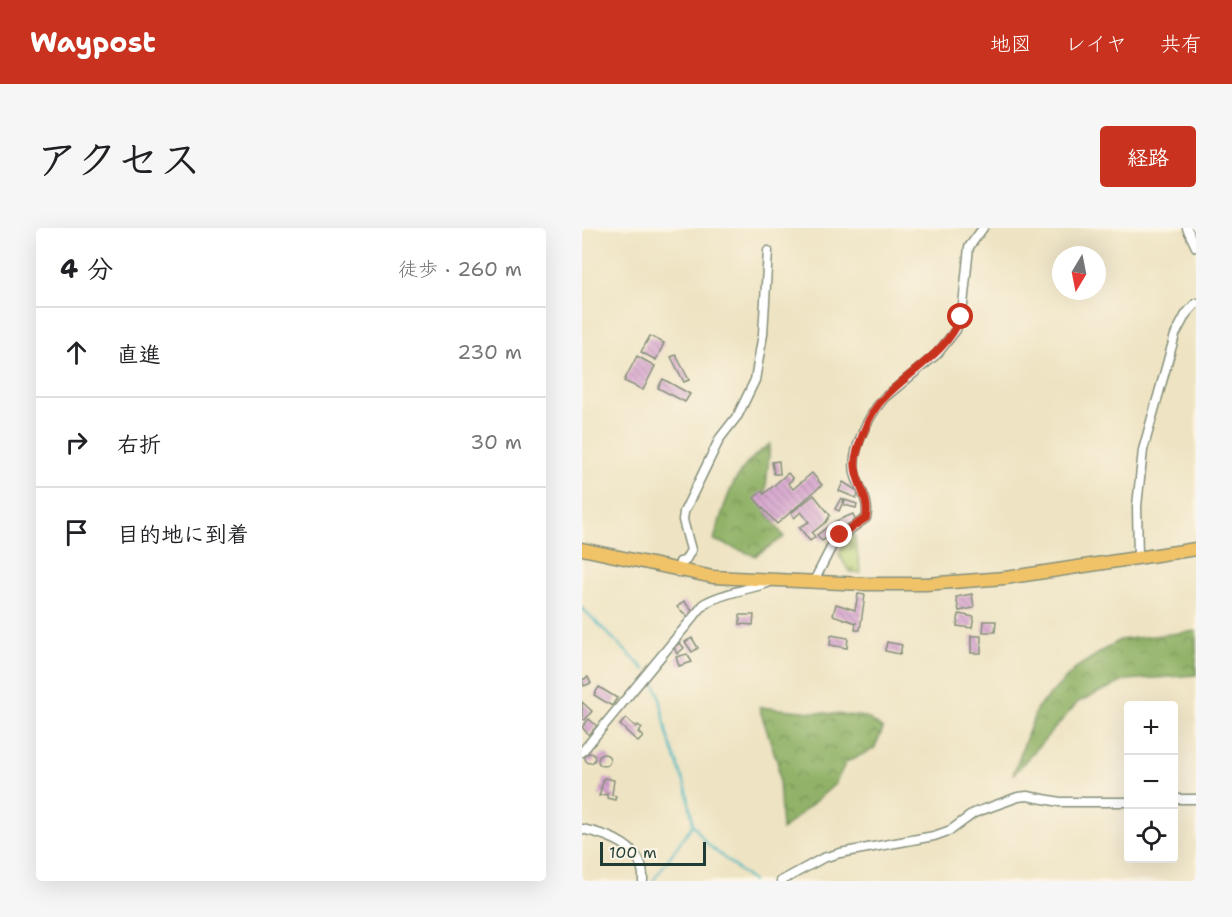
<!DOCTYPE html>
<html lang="ja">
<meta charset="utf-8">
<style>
:root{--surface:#fff;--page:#f6f6f6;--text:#202124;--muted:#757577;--line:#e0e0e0;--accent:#c8321e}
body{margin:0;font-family:"Shantell Sans","Klee One",sans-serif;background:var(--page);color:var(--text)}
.controls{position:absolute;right:18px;bottom:18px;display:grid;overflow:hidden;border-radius:6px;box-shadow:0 6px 24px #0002}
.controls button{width:54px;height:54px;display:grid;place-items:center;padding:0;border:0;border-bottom:2px solid var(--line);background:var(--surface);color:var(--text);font:30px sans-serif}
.compass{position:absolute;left:470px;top:18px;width:54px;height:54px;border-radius:50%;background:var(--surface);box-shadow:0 6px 24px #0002;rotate:190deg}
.scale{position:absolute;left:18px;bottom:15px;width:106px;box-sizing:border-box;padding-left:6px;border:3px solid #1f3d34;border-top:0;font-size:16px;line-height:21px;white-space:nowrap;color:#1f3d34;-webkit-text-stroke:4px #fcf5e5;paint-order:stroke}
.stop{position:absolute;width:18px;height:18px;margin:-14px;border:4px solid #c8321e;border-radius:50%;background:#fff}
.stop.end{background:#c8321e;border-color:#fff;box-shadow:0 2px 6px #0008}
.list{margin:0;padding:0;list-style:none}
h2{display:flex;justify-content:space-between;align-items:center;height:78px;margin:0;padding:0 24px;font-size:26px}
h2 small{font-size:20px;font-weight:400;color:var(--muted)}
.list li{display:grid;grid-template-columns:39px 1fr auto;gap:18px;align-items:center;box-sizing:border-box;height:90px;padding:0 24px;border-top:2px solid var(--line)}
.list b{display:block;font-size:22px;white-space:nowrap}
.list em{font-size:20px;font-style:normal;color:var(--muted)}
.icon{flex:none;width:33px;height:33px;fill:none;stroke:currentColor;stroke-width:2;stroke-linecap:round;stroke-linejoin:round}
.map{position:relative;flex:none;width:614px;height:653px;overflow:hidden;border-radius:6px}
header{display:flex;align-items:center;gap:36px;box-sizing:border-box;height:84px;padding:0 30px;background:var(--accent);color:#fff}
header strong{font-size:28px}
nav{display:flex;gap:33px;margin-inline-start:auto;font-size:21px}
.intro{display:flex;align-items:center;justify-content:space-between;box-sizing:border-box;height:144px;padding:0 36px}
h1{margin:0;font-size:42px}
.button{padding:15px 27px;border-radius:6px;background:var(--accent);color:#fff;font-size:21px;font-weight:700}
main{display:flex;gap:36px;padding:0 36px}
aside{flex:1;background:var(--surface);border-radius:6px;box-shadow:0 6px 24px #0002}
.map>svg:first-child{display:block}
</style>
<header>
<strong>Waypost</strong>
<nav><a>地図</a><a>レイヤ</a><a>共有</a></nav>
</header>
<div class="intro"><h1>アクセス</h1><a class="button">経路</a></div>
<main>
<aside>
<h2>4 分<small>徒歩 · 260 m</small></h2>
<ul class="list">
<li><svg class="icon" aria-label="ahead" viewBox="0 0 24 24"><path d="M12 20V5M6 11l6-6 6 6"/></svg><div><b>直進</b></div><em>230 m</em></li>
<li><svg class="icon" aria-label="right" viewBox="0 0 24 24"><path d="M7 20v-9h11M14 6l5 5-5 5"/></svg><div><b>右折</b></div><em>30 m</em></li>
<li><svg class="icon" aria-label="arrive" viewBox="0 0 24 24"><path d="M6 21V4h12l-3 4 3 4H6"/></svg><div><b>目的地に到着</b></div></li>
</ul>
</aside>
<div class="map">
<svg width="614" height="653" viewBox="0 0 614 653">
<defs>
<pattern id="forest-crowns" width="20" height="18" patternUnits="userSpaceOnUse" patternTransform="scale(1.5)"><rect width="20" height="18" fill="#91b267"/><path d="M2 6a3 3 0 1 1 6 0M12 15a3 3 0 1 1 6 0" fill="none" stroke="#769256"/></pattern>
<pattern id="cemetery-stones" width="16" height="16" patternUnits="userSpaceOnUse" patternTransform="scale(1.5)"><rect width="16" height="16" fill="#b7d076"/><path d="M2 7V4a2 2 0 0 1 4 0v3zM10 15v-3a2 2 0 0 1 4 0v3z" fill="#94aa62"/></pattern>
<pattern id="building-back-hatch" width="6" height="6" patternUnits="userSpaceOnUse" patternTransform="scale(1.5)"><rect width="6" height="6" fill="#d5a2ce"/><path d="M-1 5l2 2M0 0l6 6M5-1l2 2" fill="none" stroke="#ac85a8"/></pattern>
</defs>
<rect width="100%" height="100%" fill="#fcf5e5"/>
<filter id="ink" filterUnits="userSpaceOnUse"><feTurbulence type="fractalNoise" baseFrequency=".0167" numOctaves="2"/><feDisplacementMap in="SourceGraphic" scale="12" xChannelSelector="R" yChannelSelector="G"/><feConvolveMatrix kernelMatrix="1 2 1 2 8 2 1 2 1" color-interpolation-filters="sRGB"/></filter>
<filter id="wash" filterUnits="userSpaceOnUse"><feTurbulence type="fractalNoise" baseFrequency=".008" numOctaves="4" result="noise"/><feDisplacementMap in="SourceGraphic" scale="24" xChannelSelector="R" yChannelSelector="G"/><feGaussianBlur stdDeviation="1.35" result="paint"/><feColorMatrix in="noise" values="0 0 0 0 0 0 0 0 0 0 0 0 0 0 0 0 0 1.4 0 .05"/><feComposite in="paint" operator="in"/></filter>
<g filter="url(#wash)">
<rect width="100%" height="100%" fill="#eee3c2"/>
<g fill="url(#forest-crowns)" stroke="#58784e" stroke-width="1.5">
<path d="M188,216L182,281L202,309L173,328L132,312C144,271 150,241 188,216Z"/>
<polygon points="614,403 614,447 544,452 496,474 431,547 455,480 495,439 538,412"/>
<polygon points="177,479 284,489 301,501 292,521 264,534 253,556 200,602 196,536"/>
</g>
<polygon fill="url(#cemetery-stones)" stroke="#6b8655" stroke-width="1.5" points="272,306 279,345 268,344 257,327 264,312"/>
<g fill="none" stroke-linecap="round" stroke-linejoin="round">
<g stroke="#48b7c2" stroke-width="2">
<polyline points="0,380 63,442"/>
<polyline points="68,446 77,465 85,506 105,563 111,596 124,615 170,653"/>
<polyline points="71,653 111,596"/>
</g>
</g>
<g id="blocks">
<g fill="url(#building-back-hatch)">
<polygon points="68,108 82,115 74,132 59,124"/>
<polygon points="94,127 107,152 102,154 89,129"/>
<polygon points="55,128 73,138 61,162 42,153"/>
<polygon points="81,151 108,166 103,174 76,160"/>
<polygon points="197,233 198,246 192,246 190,234"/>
<polygon points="206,245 211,251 206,255 211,261 230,245 240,257 195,296 172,270 180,263 182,266"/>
<polygon points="261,254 277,264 274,270 257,263"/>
<polygon points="232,267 248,287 244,294 230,305 233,309 228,313 217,299 227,294 219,284 212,290 209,285"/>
<polygon points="259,270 262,272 257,283 253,281"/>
<polygon points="263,272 275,276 274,280 262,277"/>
<polygon points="271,286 274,293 259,299 240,313 235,307 254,293"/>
<polygon points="276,366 283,367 278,402 273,402 274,395 251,387 254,376 273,382"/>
<polygon points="390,366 392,380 377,383 374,369"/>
<polygon points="102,373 112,385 106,389 95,379"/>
<polygon points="377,386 392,389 390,400 375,398"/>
<polygon points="158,387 172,387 171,397 158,396"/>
<polygon points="402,393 414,393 413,404 401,404"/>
<polygon points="249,407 266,410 265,420 248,417"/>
<rect x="389" y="408" width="10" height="17"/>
<polygon points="110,410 116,420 110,424 103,414"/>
<polygon points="305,414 320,417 318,426 303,423"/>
<polygon points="98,415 102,420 95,426 92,419"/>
<polygon points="105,426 110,434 97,438 94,429"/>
<polygon points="6,449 9,455 2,458 0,452"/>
<polygon points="17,459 35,470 30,478 12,467"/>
<polygon points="0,474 10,483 3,492 0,490"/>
<polygon points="44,490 54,499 56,497 60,500 56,504 61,509 56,514 38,497"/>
<polygon points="7,491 15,498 7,507 0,499"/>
<circle cx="8" cy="530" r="5"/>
<circle cx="22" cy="532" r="6"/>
<polygon points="22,550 32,552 30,567 34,568 33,572 25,570 25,566 17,568"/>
</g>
</g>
</g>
<g filter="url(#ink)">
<use href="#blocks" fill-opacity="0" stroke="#86907b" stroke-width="1.5"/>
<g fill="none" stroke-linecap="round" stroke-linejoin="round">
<defs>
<g id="minor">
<polyline points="605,0 614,19"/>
<polyline points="556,330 555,278 561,222 593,107 604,86 614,75"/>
<polyline points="96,344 98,334 103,333 109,322 101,292 102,284 138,210 156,187 173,152 181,106 186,23"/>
<path d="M231,355L253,312L284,290C288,275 279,263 274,249C266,226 287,187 302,170L355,126L374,102L381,77L387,19L401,0"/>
<path d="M0,524L123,375C143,364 166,362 188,354"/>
<polyline points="592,571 614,571"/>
<path d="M0,601C28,607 63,619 61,653"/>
<polyline points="199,653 241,630 258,625 352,608 369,602 392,585 436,569 445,568 478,574 546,574"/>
</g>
<polyline id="highway" points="0,321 131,349 282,356 344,356 423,350 614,321"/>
</defs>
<use href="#minor" stroke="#86907b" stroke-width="11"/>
<use href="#highway" stroke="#86907b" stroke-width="15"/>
<use href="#minor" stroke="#fff" stroke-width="8"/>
<use href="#highway" stroke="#f1c369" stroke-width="12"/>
</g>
</g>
<g fill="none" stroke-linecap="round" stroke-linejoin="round" filter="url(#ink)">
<path stroke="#c8321e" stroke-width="8" d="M258,307L284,290C289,266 267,249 275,224C280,207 288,184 301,171C328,142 363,127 379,89"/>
</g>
</svg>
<div class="controls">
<button>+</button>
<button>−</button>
<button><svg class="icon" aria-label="locate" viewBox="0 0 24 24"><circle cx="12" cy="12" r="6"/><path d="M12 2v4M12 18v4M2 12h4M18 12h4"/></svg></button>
</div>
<svg class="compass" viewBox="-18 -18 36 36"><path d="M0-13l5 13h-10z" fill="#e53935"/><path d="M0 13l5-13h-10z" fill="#757577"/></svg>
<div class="scale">100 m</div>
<div class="stop" style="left:379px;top:89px"></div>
<div class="stop end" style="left:258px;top:307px"></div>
</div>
</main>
